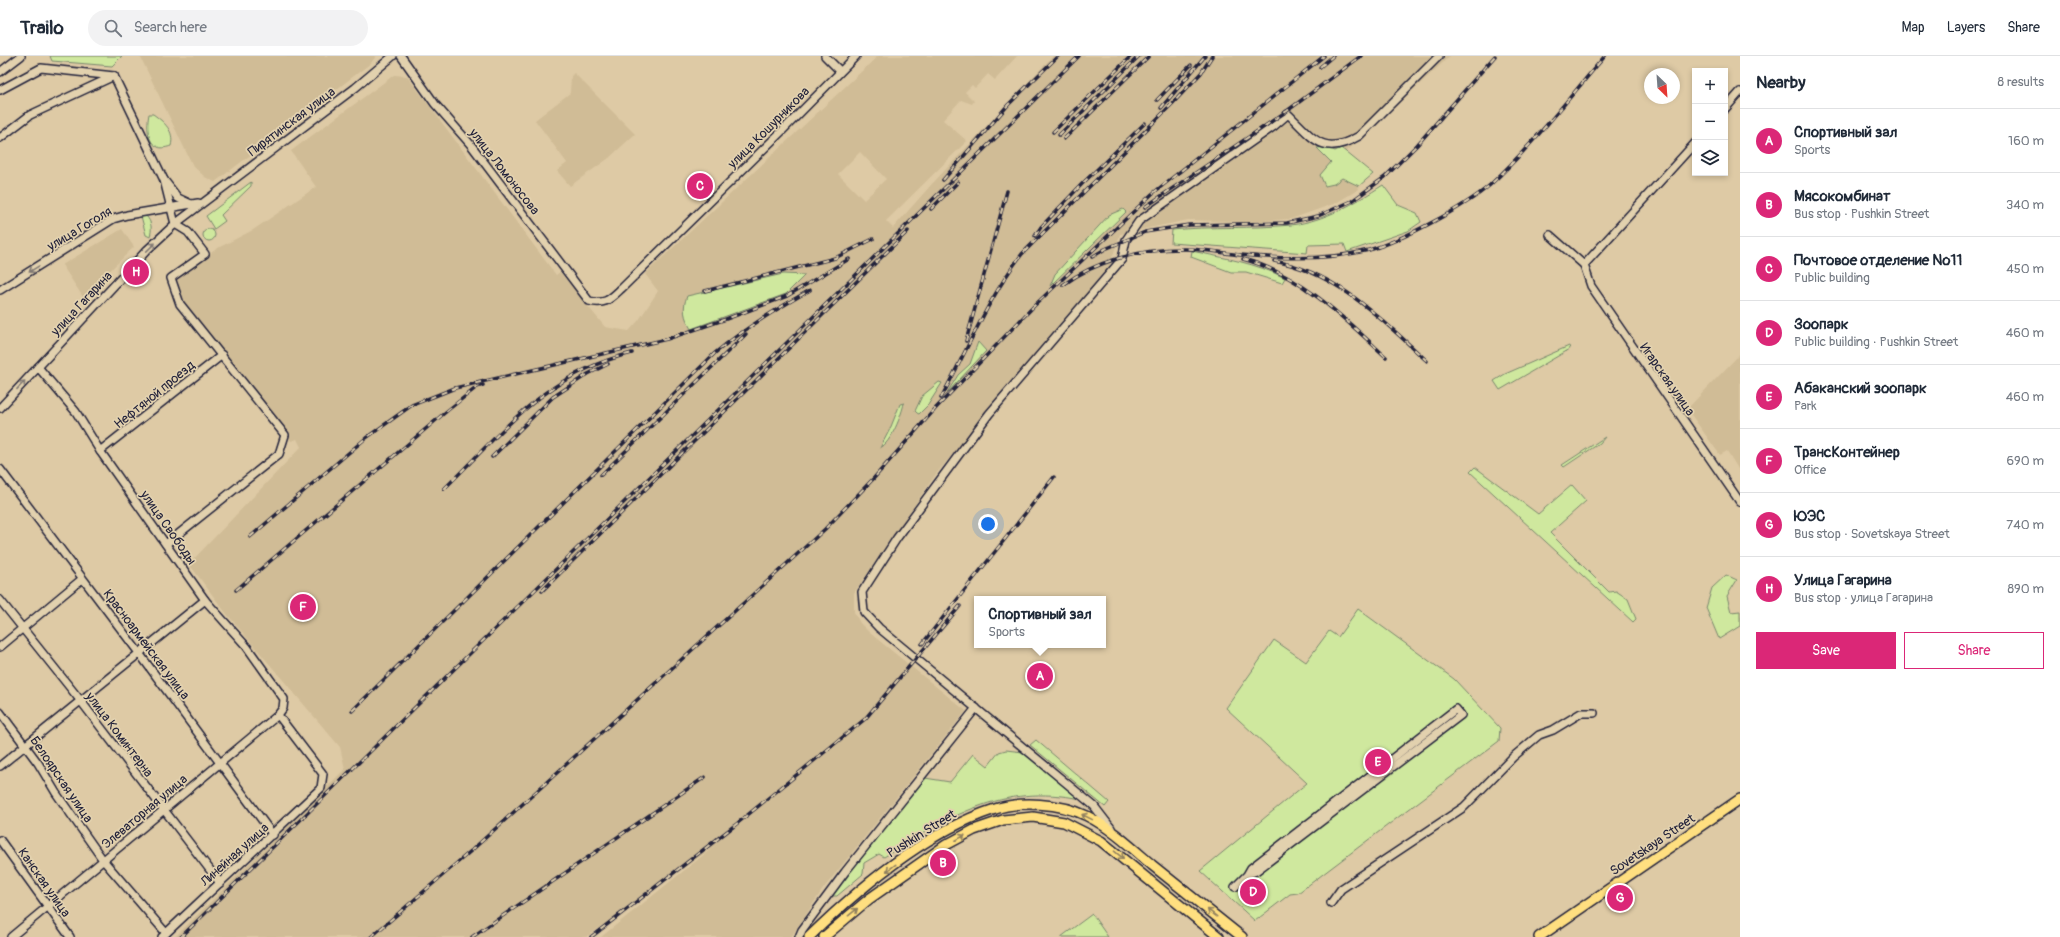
<!DOCTYPE html>
<meta charset="utf-8">
<style>
:root{--surface:#fff;--page:#f2f2f3;--text:#1f2937;--muted:#747a83;--line:#e0e1e3;--accent:#db2777}
body{margin:0;font-family:Pangolin,sans-serif;background:var(--page);color:var(--text)}
.controls{position:absolute;right:12px;top:12px;display:grid;overflow:hidden;border-radius:0px;box-shadow:0 2px 6px #0003}
.controls button{width:36px;height:36px;display:grid;place-items:center;padding:0;border:0;border-bottom:1px solid var(--line);background:var(--surface);color:var(--text);font:20px sans-serif}
.compass{position:absolute;left:1644px;top:12px;width:36px;height:36px;border-radius:50%;background:var(--surface);box-shadow:0 2px 6px #0003;rotate:155deg}
.you{position:absolute;left:988px;top:468px;width:14px;height:14px;margin:-10px;border:3px solid #fff;border-radius:50%;background:#1a73e8;box-shadow:0 0 0 6px #1a73e833}
.badge{display:grid;place-items:center;width:26px;height:26px;border-radius:50%;background:var(--accent);color:#fff;font-size:13px;font-weight:700}
.pin{position:absolute;translate:-50% -50%;border:2px solid #fff;box-shadow:0 1px 4px #0006}
.popup{position:absolute;left:974px;top:540px;width:132px;height:52px;box-sizing:border-box;display:grid;place-content:center;border-radius:0px;background:var(--surface);filter:drop-shadow(0 1px 3px #0005);font-size:13px;white-space:nowrap;color:var(--muted)}
.popup b{font-size:15px;color:var(--text)}
.popup::after{content:'';position:absolute;left:50%;top:100%;margin-left:-8px;border:8px solid transparent;border-top-color:var(--surface)}
.list{margin:0;padding:0;list-style:none}
h2{display:flex;justify-content:space-between;align-items:center;height:52px;margin:0;padding:0 16px;font-size:17px}
h2 small{font-size:13px;font-weight:400;color:var(--muted)}
.list li{display:grid;grid-template-columns:26px 1fr auto;gap:12px;align-items:center;box-sizing:border-box;height:64px;padding:0 16px;border-top:1px solid var(--line)}
.list b{display:block;font-size:15px;white-space:nowrap}
.list p{margin:0;font-size:13px;white-space:nowrap;color:var(--muted)}
.list em{font-size:13px;font-style:normal;color:var(--muted)}
.actions{display:flex;gap:8px;padding:12px 16px}
.actions a{flex:1;padding:9px 0;border:1px solid var(--accent);border-radius:0px;text-align:center;font-size:14px;color:var(--accent)}
.actions .main{background:var(--accent);color:#fff}
.icon{flex:none;width:22px;height:22px;fill:none;stroke:currentColor;stroke-width:2;stroke-linecap:round;stroke-linejoin:round}
.map{position:relative;flex:none;width:1740px;height:881px;overflow:hidden}
header{display:flex;align-items:center;gap:24px;box-sizing:border-box;height:56px;padding:0 20px;background:var(--surface);border-bottom:1px solid var(--line)}
header strong{font-size:19px}
nav{display:flex;gap:22px;margin-inline-start:auto;font-size:14px}
.search{width:280px;height:36px;background:var(--page);display:flex;align-items:center;gap:10px;box-sizing:border-box;padding:0 14px;border-radius:22px;color:var(--muted);font-size:15px}
main{display:flex}
aside{flex:1;background:var(--surface)}
.map>svg:first-child{display:block}
</style>
<header>
<strong>Trailo</strong>
<div class="search"><svg class="icon" aria-label="search" viewBox="0 0 24 24"><circle cx="10" cy="10" r="6"/><path d="M15 15l6 6"/></svg>Search here</div>
<nav><a>Map</a><a>Layers</a><a>Share</a></nav>
</header>
<main>
<div class="map">
<svg width="1740" height="881" viewBox="0 0 1740 881">
<rect width="100%" height="100%" fill="#decaa5"/>
<filter id="ink" filterUnits="userSpaceOnUse"><feTurbulence type="fractalNoise" baseFrequency=".025" numOctaves="2"/><feDisplacementMap in="SourceGraphic" scale="8" xChannelSelector="R" yChannelSelector="G"/><feConvolveMatrix kernelMatrix="1 2 1 2 8 2 1 2 1" color-interpolation-filters="sRGB"/></filter>
<g filter="url(#ink)">
<g fill="#d0bc96" fill-rule="evenodd">
<polygon points="140,0 376,0 371,7 215,126 205,121 193,110"/>
<path d="M878,0H1017L995,24L988,18L975,32L972,29L965,36L974,45L972,48L961,44L943,64L967,85L886,165L893,172L931,129L1053,0H1450L1346,96L1359,133L1336,147L1291,163L1249,166L1188,164L1120,178L1108,214L936,418L854,537V556L860,567L871,578L966,655L823,833L791,881H601L716,789L586,881H175L345,713L340,691L226,557L189,508L301,391L297,383L291,385L278,365L182,247L173,223L218,192L253,174L316,131L291,95L394,19L407,20L556,219L560,216L605,271L629,275L639,264L658,235L645,218ZM860,96L886,123L864,144L838,118Z"/>
<polygon points="574,17 635,78 609,102 570,130 557,115 567,107 535,64 570,37 571,20"/>
<polygon points="122,173 134,191 83,241 62,209"/>
<polygon points="1740,298 1740,416 1727,395 1720,399 1687,353"/>
</g>
<g fill="#cfe89e" stroke="#78856c">
<polygon points="50,0 122,0 112,10 52,5"/>
<path d="M149,58H153C164,66 175,75 171,90C168,91 161,93 158,91C146,86 147,68 149,58Z"/>
<polygon points="1326,91 1335,95 1341,92 1373,118 1359,130 1342,122 1334,128 1325,130 1320,119 1331,106 1317,92"/>
<polygon points="251,126 251,130 221,159 225,165 214,173 206,160"/>
<path d="M1383,129L1398,149L1417,157L1421,166L1408,175L1347,196L1344,188L1308,189L1307,197L1171,187L1172,174C1211,170 1252,173 1291,169C1325,165 1355,147 1383,129Z"/>
<polygon points="1123,153 1126,156 1050,230 1055,218 1109,159"/>
<path d="M141,160H146C152,166 152,173 150,181L146,179Z"/>
<circle cx="209" cy="179" r="6"/>
<path d="M1192,195C1224,202 1256,207 1285,222L1282,227L1246,216H1231L1191,201Z"/>
<path d="M783,218L805,219L786,238L691,273C684,261 682,253 687,240Z"/>
<polygon points="978,286 986,295 947,337 958,319 970,308"/>
<polygon points="1569,290 1570,293 1500,334 1494,325 1505,318"/>
<polygon points="939,326 942,327 928,349 919,358 917,357 915,355 922,340"/>
<path d="M904,347C902,358 891,387 880,392L890,373L900,348Z"/>
<polygon points="1605,381 1600,387 1564,411 1562,409"/>
<polygon points="1475,411 1538,458 1572,429 1586,445 1550,477 1609,536 1616,535 1628,543 1636,563 1633,566 1470,416"/>
<polygon points="1726,519 1737,524 1727,540 1731,556 1740,555 1740,570 1719,583 1706,552 1712,532"/>
<polygon points="1358,553 1454,623 1500,672 1499,685 1298,837 1290,838 1255,865 1200,815 1307,727 1226,652 1274,584 1306,606 1329,575 1338,581"/>
<polygon points="1036,684 1109,746 1105,751 1030,689"/>
<path d="M1006,694L1023,696L1081,743C1001,727 949,761 884,801L879,798L864,807L863,818L837,840H833V837L925,722L950,726L973,698L988,710L999,696Z"/>
<polygon points="1092,858 1108,881 1061,881"/>
</g>
<g fill="none" stroke-linecap="round" stroke-linejoin="round">
<defs>
<g id="minor">
<path d="M401,0L435,48L471,89L589,245C606,249 610,243 622,232L782,75L856,0"/>
<polyline points="825,0 840,15"/>
<polyline points="0,16 21,0"/>
<polyline points="114,20 164,124 178,142 193,149"/>
<polyline points="0,34 41,12 114,20"/>
<polyline points="1725,53 1740,36"/>
<polyline points="0,82 30,59 114,20"/>
<polyline points="164,124 175,168 188,176 205,198 171,222 180,248 285,379 279,398 166,488"/>
<polyline points="1550,179 1584,209 1591,230 1740,446"/>
<polyline points="1584,209 1695,87"/>
<polyline points="0,234 113,163 127,159 198,147"/>
<polyline points="0,352 147,194 175,168 355,32 393,0"/>
<polyline points="100,395 222,299"/>
<polyline points="0,413 139,597 273,779"/>
<polyline points="0,544 80,644 220,827"/>
<polyline points="0,591 82,523"/>
<polyline points="0,656 38,707 56,737 103,804 166,877"/>
<polyline points="0,710 205,544"/>
<path d="M1111,772L1094,750L879,572L864,556L862,536L897,482L989,358L1122,203L1126,184L1139,165L1273,71L1288,58C1314,83 1323,101 1359,80L1439,0"/>
<polyline points="0,784 70,881"/>
<polyline points="1235,831 1247,819 1256,815 1461,659 1456,653 1251,812 1247,819"/>
<polyline points="1331,847 1341,833 1464,751 1513,701 1539,679 1553,674 1581,657 1594,657"/>
<polyline points="11,881 278,659 283,652 284,643 247,591 205,544 100,395 76,356 38,311"/>
<polyline points="162,881 321,732 323,718 278,659"/>
<polyline points="799,881 802,874 845,816 976,652"/>
</g>
<g id="major">
<path d="M809,881C858,833 926,776 992,754C1019,744 1061,747 1087,760C1111,772 1132,792 1152,809C1182,833 1212,857 1242,881"/>
<polyline points="824,881 869,843 946,789 974,774 1003,764 1033,761 1064,766 1101,785 1219,881"/>
<polyline points="1539,881 1740,743"/>
</g>
</defs>
<use href="#minor" stroke="#22223b" stroke-width="10"/>
<use href="#major" stroke="#22223b" stroke-width="12"/>
<use href="#minor" stroke="#e2d1ae" stroke-width="7"/>
<use href="#major" stroke="#ffdf80" stroke-width="9"/>
<defs>
<g id="rail">
<polyline points="1320,11 1333,0"/>
<polyline points="1157,44 1191,9"/>
<polyline points="1161,52 1205,0"/>
<polyline points="1053,76 1131,0"/>
<polyline points="1059,79 1139,0"/>
<polyline points="1064,83 1149,0"/>
<polyline points="943,124 1008,49 1058,0"/>
<polyline points="1145,151 1287,55 1361,0"/>
<polyline points="931,153 958,126"/>
<polyline points="1035,180 1041,171 1082,128 1145,67"/>
<polyline points="1092,201 1105,193 1145,176 1189,169 1287,167 1318,160 1352,145 1385,121 1417,89 1495,0"/>
<path d="M1243,203C1300,218 1344,262 1386,301"/>
<path d="M1274,205C1337,216 1382,264 1427,305"/>
<path d="M1063,229C1095,205 1142,193 1182,193C1201,192 1222,197 1241,199C1282,203 1329,204 1369,194C1401,185 1465,151 1490,129C1532,90 1568,43 1605,0"/>
<polyline points="705,235 835,202 873,183"/>
<polyline points="966,285 1007,135"/>
<path d="M941,342C968,293 988,242 1022,198L1172,48L1201,17L1212,0"/>
<polyline points="492,401 553,341 588,318 608,308"/>
<polyline points="601,419 746,278"/>
<path d="M444,433C503,375 547,317 632,297"/>
<polyline points="250,481 366,382 412,349 455,332 667,283 726,263 787,240 849,203"/>
<polyline points="236,534 448,354 477,331 483,329"/>
<polyline points="542,535 908,175"/>
<polyline points="922,588 1054,421"/>
<path d="M352,655L715,297C745,272 777,253 810,234"/>
<polyline points="181,881 1079,0"/>
<polyline points="371,881 472,794 825,473 874,422 936,352 1034,250 1152,138 1324,0"/>
<polyline points="472,881 705,721"/>
<polyline points="591,881 734,770 865,663 960,550"/>
</g>
</defs>
<use href="#rail" stroke="#22223b" stroke-width="3.5"/>
<use href="#rail" stroke="#e2d1ae" stroke-width="2" stroke-dasharray="6" stroke-linecap="butt"/>
</g>
<defs><path id="oneway-shaft" d="M-6 0H5M1.5-3L5.5 0L1.5 3" fill="none" stroke-width="1.6" stroke-linecap="round" stroke-linejoin="round"/></defs>
<g stroke="#827a74">
<use href="#oneway-shaft" transform="translate(151 191) rotate(-44)"/>
<use href="#oneway-shaft" transform="translate(34 213) rotate(148)"/>
<use href="#oneway-shaft" transform="translate(21 329) rotate(-47)"/>
</g>
<g stroke="#90805e">
<use href="#oneway-shaft" transform="translate(1087 761) rotate(-154)"/>
<use href="#oneway-shaft" transform="translate(960 782) rotate(-29)"/>
<use href="#oneway-shaft" transform="translate(1119 799) rotate(40)"/>
<use href="#oneway-shaft" transform="translate(891 812) rotate(143)"/>
<use href="#oneway-shaft" transform="translate(853 856) rotate(-39)"/>
<use href="#oneway-shaft" transform="translate(1212 857) rotate(-142)"/>
</g>
</g>
<g text-anchor="middle" stroke-width="3.5" stroke-linejoin="round" paint-order="stroke">
<g font-size="13" fill="#22223b" stroke="#e2d1ae">
<text transform="translate(291 65) rotate(-37)" y="5">Пирятинская улица</text>
<text transform="translate(768 71) rotate(-45)" y="5">улица Кошурникова</text>
<text transform="translate(505 115) rotate(52)" y="5">улица Ломоносова</text>
<text transform="translate(79 172) rotate(-31)" y="5">улица Гоголя</text>
<text transform="translate(81 247) rotate(-47)" y="5">улица Гагарина</text>
<text transform="translate(1668 323) rotate(55)" y="5">Игарская улица</text>
<text transform="translate(154 338) rotate(-39)" y="5">Нефтяной проезд</text>
<text transform="translate(169 471) rotate(55)" y="5">улица Свободы</text>
<text transform="translate(147 588) rotate(53)" y="5">Красноармейская улица</text>
<text transform="translate(120 678) rotate(53)" y="5">улица Коминтерна</text>
<text transform="translate(62 723) rotate(56)" y="5">Белоярская улица</text>
<text transform="translate(144 755) rotate(-40)" y="5">Элеваторная улица</text>
<text transform="translate(921 777) rotate(-32)" y="5">Pushkin Street</text>
<text transform="translate(1652 788) rotate(-34)" y="5">Sovetskaya Street</text>
<text transform="translate(234 798) rotate(-42)" y="5">Линейная улица</text>
<text transform="translate(45 826) rotate(55)" y="5">Канская улица</text>
</g>
</g>
</svg>
<div class="controls">
<button>+</button>
<button>−</button>
<button><svg class="icon" aria-label="layers" viewBox="0 0 24 24"><path d="M12 4l9 5-9 5-9-5zM3 14l9 5 9-5"/></svg></button>
</div>
<svg class="compass" viewBox="-18 -18 36 36"><path d="M0-13l5 13h-10z" fill="#e53935"/><path d="M0 13l5-13h-10z" fill="#747a83"/></svg>
<div class="you"></div>
<div class="pin badge" style="left:1040px;top:620px">A</div>
<div class="popup"><b>Спортивный зал</b>Sports</div>
<div class="pin badge" style="left:943px;top:807px">B</div>
<div class="pin badge" style="left:700px;top:130px">C</div>
<div class="pin badge" style="left:1253px;top:836px">D</div>
<div class="pin badge" style="left:1378px;top:706px">E</div>
<div class="pin badge" style="left:303px;top:551px">F</div>
<div class="pin badge" style="left:1620px;top:842px">G</div>
<div class="pin badge" style="left:136px;top:216px">H</div>
</div>
<aside>
<h2>Nearby<small>8 results</small></h2>
<ul class="list">
<li><span class="badge">A</span><div><b>Спортивный зал</b><p>Sports</p></div><em>160 m</em></li>
<li><span class="badge">B</span><div><b>Мясокомбинат</b><p>Bus stop · Pushkin Street</p></div><em>340 m</em></li>
<li><span class="badge">C</span><div><b>Почтовое отделение №11</b><p>Public building</p></div><em>450 m</em></li>
<li><span class="badge">D</span><div><b>Зоопарк</b><p>Public building · Pushkin Street</p></div><em>460 m</em></li>
<li><span class="badge">E</span><div><b>Абаканский зоопарк</b><p>Park</p></div><em>460 m</em></li>
<li><span class="badge">F</span><div><b>ТрансКонтейнер</b><p>Office</p></div><em>690 m</em></li>
<li><span class="badge">G</span><div><b>ЮЭС</b><p>Bus stop · Sovetskaya Street</p></div><em>740 m</em></li>
<li><span class="badge">H</span><div><b>Улица Гагарина</b><p>Bus stop · улица Гагарина</p></div><em>890 m</em></li>
</ul>
<div class="actions"><a class="main">Save</a><a>Share</a></div>
</aside>
</main>
